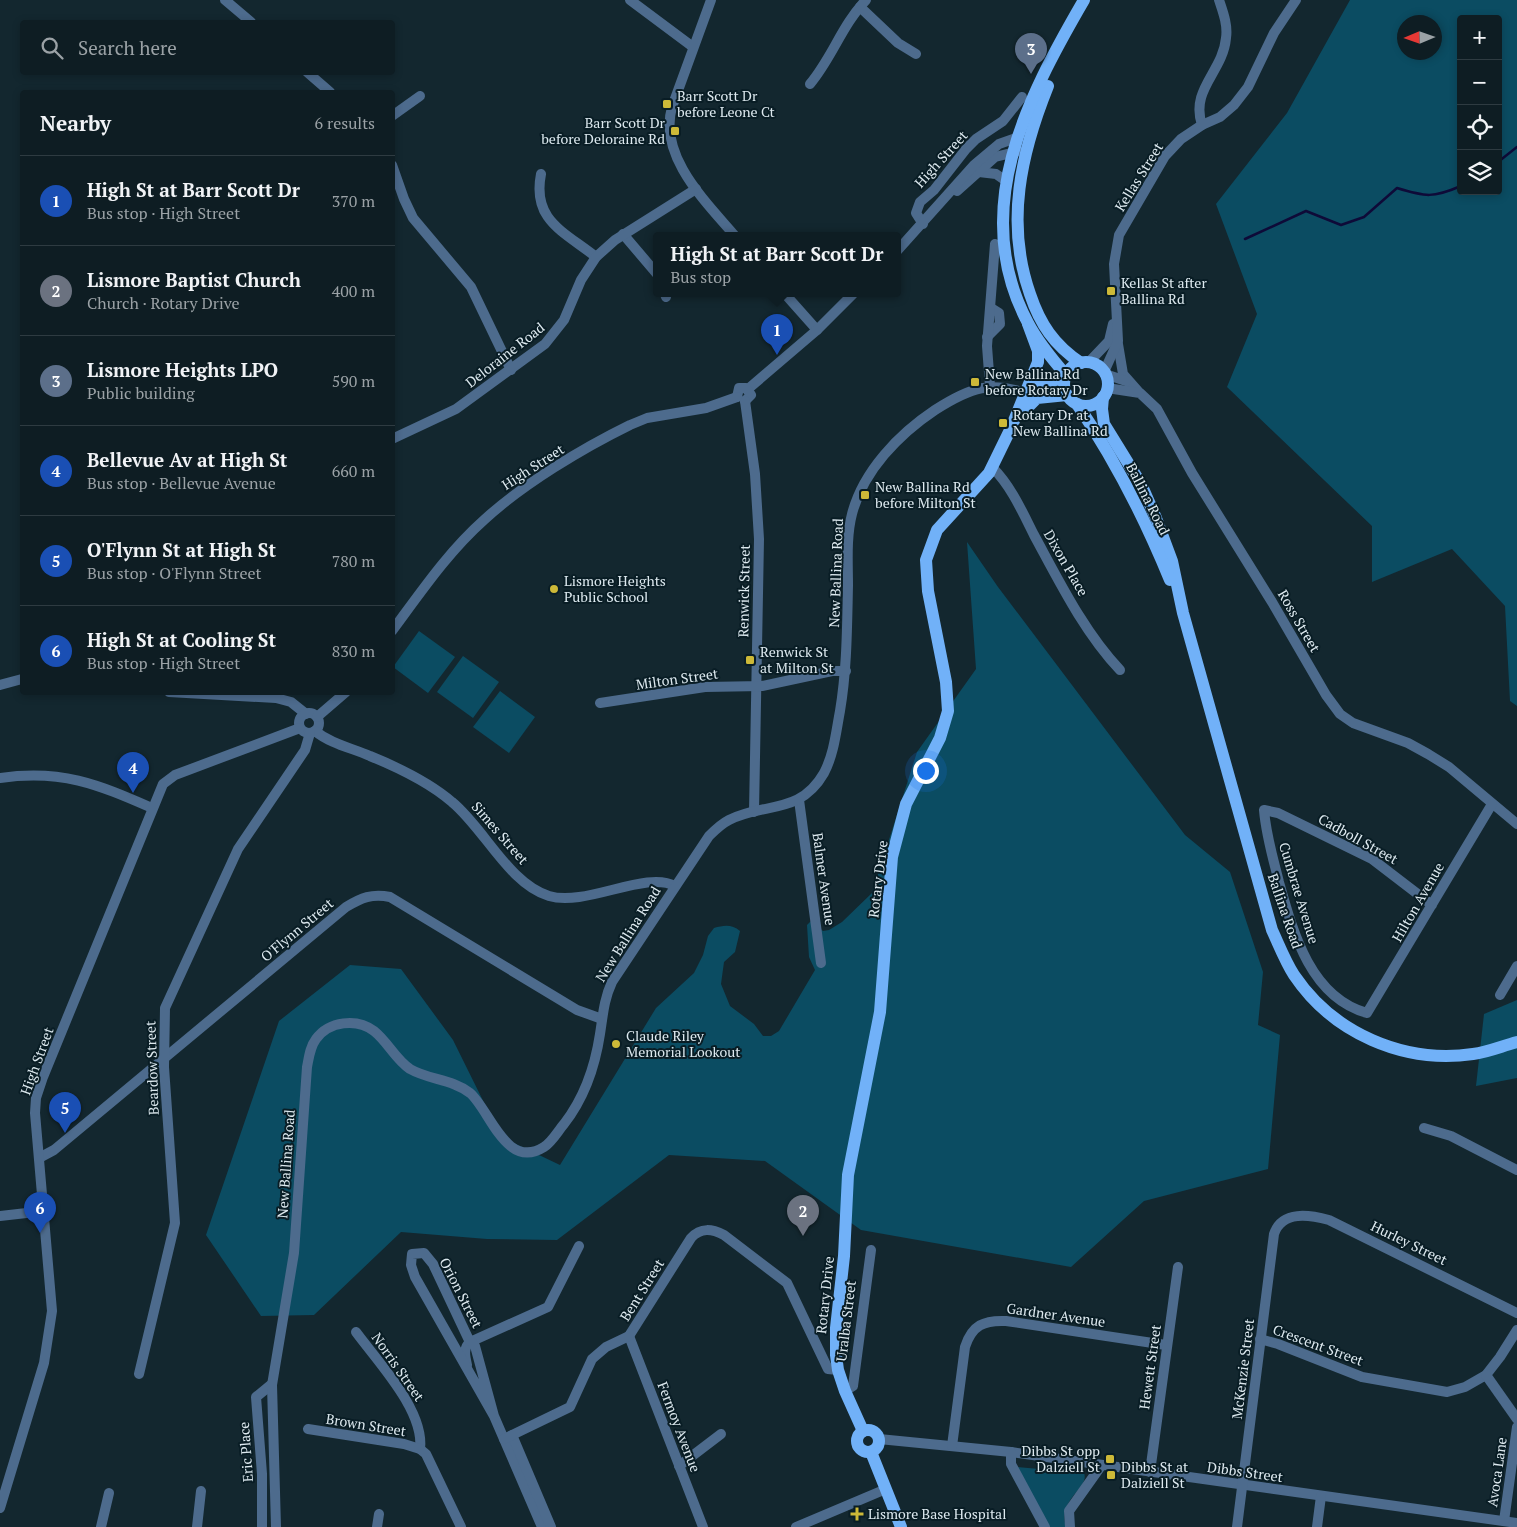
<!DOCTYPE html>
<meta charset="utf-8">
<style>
:root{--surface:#0e1d23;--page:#17262b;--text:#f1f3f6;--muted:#9ba2a6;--line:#2e3b41;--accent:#d93025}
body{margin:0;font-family:"PT Serif",serif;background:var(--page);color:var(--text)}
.controls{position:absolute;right:15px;top:15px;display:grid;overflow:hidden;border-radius:5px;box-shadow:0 2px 8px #0003}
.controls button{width:45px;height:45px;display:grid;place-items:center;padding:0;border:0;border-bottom:1px solid var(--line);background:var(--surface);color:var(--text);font:25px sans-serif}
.compass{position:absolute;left:1397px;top:15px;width:45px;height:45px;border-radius:50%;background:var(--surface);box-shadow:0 2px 8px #0003;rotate:268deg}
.you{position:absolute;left:925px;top:770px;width:18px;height:18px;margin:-12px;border:4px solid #fff;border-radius:50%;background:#1a73e8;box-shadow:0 0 0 8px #1a73e833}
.badge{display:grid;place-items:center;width:32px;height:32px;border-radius:50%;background:var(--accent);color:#fff;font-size:16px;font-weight:700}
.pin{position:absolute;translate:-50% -41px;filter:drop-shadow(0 1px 2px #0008)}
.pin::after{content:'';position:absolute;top:26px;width:18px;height:15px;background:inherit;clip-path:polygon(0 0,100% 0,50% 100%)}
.popup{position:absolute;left:653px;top:232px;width:248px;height:65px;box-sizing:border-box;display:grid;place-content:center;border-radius:5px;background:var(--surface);filter:drop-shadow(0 1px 4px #0005);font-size:16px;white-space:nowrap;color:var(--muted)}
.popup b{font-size:19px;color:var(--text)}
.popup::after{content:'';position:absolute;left:50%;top:100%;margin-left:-10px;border:10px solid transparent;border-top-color:var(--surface)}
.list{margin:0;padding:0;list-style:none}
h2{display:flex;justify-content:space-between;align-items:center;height:65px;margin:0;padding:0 20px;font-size:21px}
h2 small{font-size:16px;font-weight:400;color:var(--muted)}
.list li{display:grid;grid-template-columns:32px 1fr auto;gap:15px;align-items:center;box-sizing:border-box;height:90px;padding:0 20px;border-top:1px solid var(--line)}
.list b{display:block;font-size:19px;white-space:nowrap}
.list p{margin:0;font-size:16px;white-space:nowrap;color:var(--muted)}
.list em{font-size:16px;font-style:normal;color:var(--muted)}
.icon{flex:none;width:28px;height:28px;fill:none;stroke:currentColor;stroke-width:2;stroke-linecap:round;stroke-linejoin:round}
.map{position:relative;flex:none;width:1517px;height:1527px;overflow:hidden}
.search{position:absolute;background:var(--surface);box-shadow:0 2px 8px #0003;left:20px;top:20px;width:375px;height:55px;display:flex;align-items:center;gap:12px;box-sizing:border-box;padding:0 18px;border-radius:5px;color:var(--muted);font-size:19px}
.panel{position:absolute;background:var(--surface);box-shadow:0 2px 8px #0003;left:20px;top:90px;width:375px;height:605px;border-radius:5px}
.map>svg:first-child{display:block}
</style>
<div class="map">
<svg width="1517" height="1527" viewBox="0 0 1517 1527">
<rect width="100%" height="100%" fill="#13272f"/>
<g fill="#0b4c62" fill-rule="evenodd">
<path d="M1350,0H1517V706L1510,701L1505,606L1452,549L1372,582V526L1227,387L1257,314L1216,204L1287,113ZM1461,19H1498V191H1461ZM1404,22H1434V52H1404Z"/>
<path d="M967,542L998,587L1185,835L1230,872L1263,972L1258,1025L1280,1035L1268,1169L1144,1201L1071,1267L861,1230L765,1161L669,1155L557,1240L487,1239L401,1232L314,1315L261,1316L206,1235L279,1021L350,965L401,969L453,1040L501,1137L560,1165L656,1008L694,973L703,955L708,936L714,928C724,925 732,924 740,931L735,952L724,962L721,984L730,1006L754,1024L763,1036H771L779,1031L815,970L809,957L807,925L811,921L823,931L829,930L842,922L872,893L917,752L976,669Z"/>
<polygon points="419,631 455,657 428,693 393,667"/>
<polygon points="463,656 499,682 473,718 437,692"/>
<polygon points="500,691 535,717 509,753 473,727"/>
<polygon points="1517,1000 1517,1078 1476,1086 1484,1014"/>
<path d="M1017,1467L1084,1473C1090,1488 1057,1499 1066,1527H1049Z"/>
</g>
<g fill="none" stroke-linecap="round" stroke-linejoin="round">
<g stroke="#0e0a38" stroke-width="2.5">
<polyline points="1498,162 1517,147"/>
<path d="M1245,239L1306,211L1341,225L1364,217L1397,188C1426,197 1433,198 1461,186"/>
</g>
<g stroke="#4d6b8d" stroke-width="10">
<polyline points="225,0 251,22"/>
<polyline points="630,0 693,47"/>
<path d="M711,0L672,107C658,156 706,202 735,236"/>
<polyline points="860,7 898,43 916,54"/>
<polyline points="307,72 330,92"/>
<path d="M810,84C832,58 842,25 866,0"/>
<polyline points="392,116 420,96"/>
<path d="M1202,125C1190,89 1223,72 1226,38C1228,25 1223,12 1219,0"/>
<polyline points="392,165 404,199 413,218 471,287 511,370"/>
<polyline points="979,172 996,174 1006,181"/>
<path d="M541,174C532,220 563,231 596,257"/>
<polyline points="957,191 995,157 1019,151"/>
<polyline points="923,224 916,213 920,202 934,190 966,149 976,139 1003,121 1022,97"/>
<polyline points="623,234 657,274"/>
<polyline points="897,251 974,165 999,144 1016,138"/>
<polyline points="665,294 666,297"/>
<polyline points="785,294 817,330"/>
<polyline points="987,337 1000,324 999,313 991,308"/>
<polyline points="1118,344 1123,374 1138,391"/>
<polyline points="1089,362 1109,341 1113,324"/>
<polyline points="1104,372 1118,341 1114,264 1119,235 1165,156 1181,139 1202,125 1220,117 1234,105 1248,87 1274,33 1296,0"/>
<polyline points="1105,374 1126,381"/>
<polyline points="990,386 987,346 995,244"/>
<polyline points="1107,388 1140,393 1157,409 1192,473 1272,602 1326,695 1340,714 1353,723 1408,743 1428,754 1449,767 1517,824"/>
<polyline points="748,389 817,330 853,294"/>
<polyline points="737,397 739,388 746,388 751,395 745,401"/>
<polyline points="745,401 755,474 759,539 754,812"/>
<polyline points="392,439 456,409 545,344 564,320 581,280 596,257 615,240 696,189"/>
<path d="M992,467C1011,486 1022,511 1034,535C1059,581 1084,632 1120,670"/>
<path d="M392,631C421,592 448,552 484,520C523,484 583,448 630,425L647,418L706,408L737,397"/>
<polyline points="0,685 22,679"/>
<polyline points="169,692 276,698 291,702 306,714"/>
<polyline points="600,703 705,687 762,686 832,671 846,671"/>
<circle cx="309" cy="723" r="10"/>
<polyline points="317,717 346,692"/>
<path d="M315,731C331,744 352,748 370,756C397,767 430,783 452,802C484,828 509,884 549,896C586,907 646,870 675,886"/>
<path d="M0,778C61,769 97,784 152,808"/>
<polyline points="799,800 821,963"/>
<path d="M1432,905L1372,859L1278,813L1264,810C1266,835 1273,858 1279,882C1293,932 1310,997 1367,1013L1492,804"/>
<polyline points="1500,995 1517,966"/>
<polyline points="1424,1128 1451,1136 1517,1170"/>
<path d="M39,1158L54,1150L346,907C361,898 372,893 390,897L577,1010L602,1019"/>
<polyline points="0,1216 44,1211"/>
<path d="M356,1332C378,1362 425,1411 420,1449"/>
<polyline points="629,1336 703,1527"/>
<polyline points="1260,1339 1278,1344 1362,1377 1447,1392 1465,1387 1486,1375 1500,1357 1517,1330"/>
<path d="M467,1365C465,1356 463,1348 470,1342L548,1307L579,1246"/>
<polyline points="139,1374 175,1223 164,1067 165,1008 238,849 305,750 310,733"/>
<polyline points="1486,1375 1517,1419"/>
<polyline points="845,1391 853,1386 871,1250"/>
<polyline points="494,1416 475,1346 468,1338 433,1264 424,1253 412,1254 411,1265 415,1277 494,1416 542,1527"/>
<polyline points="308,1429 404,1444 420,1449 426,1454 461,1527"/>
<polyline points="512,1435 551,1527"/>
<path d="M504,1439L570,1407L592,1359L606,1347L629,1336L691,1238C701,1227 712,1229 724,1235L787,1283L828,1369L838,1370"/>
<polyline points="879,1439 1011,1452 1517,1523"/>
<path d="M952,1446L965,1347C972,1325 984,1320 1006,1321L1166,1345"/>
<polyline points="1011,1452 1011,1464 1045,1527"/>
<polyline points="679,1466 721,1434"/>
<polyline points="1150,1472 1178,1267"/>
<polyline points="0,1508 44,1363 52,1311 35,1113 36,1098 43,1077 163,784 175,775 300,728"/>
<polyline points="1504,1521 1517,1427"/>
<polyline points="101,1527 109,1493"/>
<polyline points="197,1527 201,1491"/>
<polyline points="262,1527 262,1474 256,1397 272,1384"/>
<path d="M276,1527L272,1385L294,1253L307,1067C309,1057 310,1047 316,1039C329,1021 357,1018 374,1031C388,1042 395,1059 410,1069C429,1080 452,1079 470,1093C490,1110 506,1171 544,1147C552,1142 558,1131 564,1124C585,1097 595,1067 600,1034C603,1015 604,999 612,982L709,836C715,830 721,824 729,820C765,802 800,815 824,773C834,754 836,732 840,711C847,669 847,628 848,586C848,563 846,537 852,514C863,471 899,434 935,410C971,387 991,380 1031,395"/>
<polyline points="377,1527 379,1514"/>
<polyline points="796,1527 886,1489"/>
<polyline points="1070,1527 1069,1511 1101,1466"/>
<path d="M1237,1527L1274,1234C1282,1210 1310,1215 1329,1220L1517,1313"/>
<polyline points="1317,1527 1321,1496"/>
</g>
<g stroke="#71b1f8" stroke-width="12">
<path d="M1048,86C1021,153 1005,223 1030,294C1040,324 1054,345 1081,363"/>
<circle cx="1086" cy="384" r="22"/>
<path d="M1066,375C1052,359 1038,342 1028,323C968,211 1027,98 1084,0"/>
<polyline points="1024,393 1047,382 1065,378"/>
<path d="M1103,397L1102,409L1104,424L1141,484L1156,518L1172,561L1183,613L1272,930C1279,945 1285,961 1294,975C1333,1033 1403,1064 1473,1054C1488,1052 1502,1046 1517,1042"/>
<path d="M1077,404C1114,458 1145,519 1170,580"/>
<polyline points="1019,416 1037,398 1067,395"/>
<circle cx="868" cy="1441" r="11"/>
<polyline points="863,1431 845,1391 838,1370 836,1355 836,1328 844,1256 848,1175 880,1012 892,857 906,804 940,738 948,711 946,682 928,591 926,560 937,530 989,473 1011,428 1038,362 1038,351 1028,324"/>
<polyline points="871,1452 901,1527"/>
</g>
</g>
<g fill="#cdb938" stroke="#091d25" stroke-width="2">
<rect x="662" y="99" width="10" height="10" rx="2.5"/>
<rect x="670" y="126" width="10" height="10" rx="2.5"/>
<rect x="1106" y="286" width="10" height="10" rx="2.5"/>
<rect x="970" y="377" width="10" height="10" rx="2.5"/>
<rect x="998" y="418" width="10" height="10" rx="2.5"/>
<rect x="860" y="490" width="10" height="10" rx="2.5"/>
<circle cx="554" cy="589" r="5"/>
<rect x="745" y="655" width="10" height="10" rx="2.5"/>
<circle cx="616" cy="1044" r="5"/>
<rect x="1105" y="1454" width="10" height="10" rx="2.5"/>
<rect x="1106" y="1470" width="10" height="10" rx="2.5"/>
<path d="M854.5 1506.5h5v5h5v5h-5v5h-5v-5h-5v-5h5z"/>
</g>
<g text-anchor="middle" stroke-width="4" stroke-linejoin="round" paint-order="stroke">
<g font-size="14" fill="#dde9ef" stroke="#091d25" text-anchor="start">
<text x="677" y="101">Barr Scott Dr<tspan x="677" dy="16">before Leone Ct</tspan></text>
<text x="665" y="128" text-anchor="end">Barr Scott Dr<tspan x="665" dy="16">before Deloraine Rd</tspan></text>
<text x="1121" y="288">Kellas St after<tspan x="1121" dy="16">Ballina Rd</tspan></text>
<text x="985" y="379">New Ballina Rd<tspan x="985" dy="16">before Rotary Dr</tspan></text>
<text x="1013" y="420">Rotary Dr at<tspan x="1013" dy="16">New Ballina Rd</tspan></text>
<text x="875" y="492">New Ballina Rd<tspan x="875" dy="16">before Milton St</tspan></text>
<text x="564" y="586">Lismore Heights<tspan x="564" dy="16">Public School</tspan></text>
<text x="760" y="657">Renwick St<tspan x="760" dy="16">at Milton St</tspan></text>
<text x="626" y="1041">Claude Riley<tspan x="626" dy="16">Memorial Lookout</tspan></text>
<text x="1100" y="1456" text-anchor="end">Dibbs St opp<tspan x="1100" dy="16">Dalziell St</tspan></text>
<text x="1121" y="1472">Dibbs St at<tspan x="1121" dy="16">Dalziell St</tspan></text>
<text x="868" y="1519">Lismore Base Hospital</text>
</g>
<g font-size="14" fill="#dde9ef" stroke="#091d25">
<text transform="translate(941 159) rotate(-48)" y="5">High Street</text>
<text transform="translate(1139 177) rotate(-58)" y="5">Kellas Street</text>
<text transform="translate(505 355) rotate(-38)" y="5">Deloraine Road</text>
<text transform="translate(533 467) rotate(-33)" y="5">High Street</text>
<text transform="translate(1148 499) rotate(63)" y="5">Ballina Road</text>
<text transform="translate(1066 563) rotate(60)" y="5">Dixon Place</text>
<text transform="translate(836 573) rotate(-88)" y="5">New Ballina Road</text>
<text transform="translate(744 591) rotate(-89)" y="5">Renwick Street</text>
<text transform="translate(1299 621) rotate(60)" y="5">Ross Street</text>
<text transform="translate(677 679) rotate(-8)" y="5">Milton Street</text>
<text transform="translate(500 833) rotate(49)" y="5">Simes Street</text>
<text transform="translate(1358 839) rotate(29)" y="5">Cadboll Street</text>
<text transform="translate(824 879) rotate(82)" y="5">Balmer Avenue</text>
<text transform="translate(878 879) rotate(-83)" y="5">Rotary Drive</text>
<text transform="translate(1299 893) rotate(73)" y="5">Cumbrae Avenue</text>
<text transform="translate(1418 902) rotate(-60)" y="5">Hilton Avenue</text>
<text transform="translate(1285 911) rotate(71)" y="5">Ballina Road</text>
<text transform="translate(297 930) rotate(-40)" y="5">O'Flynn Street</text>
<text transform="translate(628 934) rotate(-58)" y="5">New Ballina Road</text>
<text transform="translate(37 1061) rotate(-70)" y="5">High Street</text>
<text transform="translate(152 1068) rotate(-92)" y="5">Beardow Street</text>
<text transform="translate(286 1164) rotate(-86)" y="5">New Ballina Road</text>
<text transform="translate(1409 1243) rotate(26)" y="5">Hurley Street</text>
<text transform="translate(642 1290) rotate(-58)" y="5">Bent Street</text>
<text transform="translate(461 1293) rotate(63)" y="5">Orion Street</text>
<text transform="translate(825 1295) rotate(-84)" y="5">Rotary Drive</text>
<text transform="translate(1056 1315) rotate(8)" y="5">Gardner Avenue</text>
<text transform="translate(846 1321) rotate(-83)" y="5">Uralba Street</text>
<text transform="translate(1318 1345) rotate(20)" y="5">Crescent Street</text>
<text transform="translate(398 1367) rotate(55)" y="5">Norris Street</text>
<text transform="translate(1150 1367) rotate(-82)" y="5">Hewett Street</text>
<text transform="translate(1243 1369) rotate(-83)" y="5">McKenzie Street</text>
<text transform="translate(366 1425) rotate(9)" y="5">Brown Street</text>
<text transform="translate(679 1427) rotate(69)" y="5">Fermoy Avenue</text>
<text transform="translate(246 1452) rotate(-94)" y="5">Eric Place</text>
<text transform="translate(1245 1472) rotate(8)" y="5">Dibbs Street</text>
<text transform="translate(1497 1472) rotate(-82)" y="5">Avoca Lane</text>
</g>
</g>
</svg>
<div class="controls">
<button>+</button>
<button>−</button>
<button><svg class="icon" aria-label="locate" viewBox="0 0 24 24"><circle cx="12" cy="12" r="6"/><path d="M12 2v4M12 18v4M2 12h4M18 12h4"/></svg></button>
<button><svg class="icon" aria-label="layers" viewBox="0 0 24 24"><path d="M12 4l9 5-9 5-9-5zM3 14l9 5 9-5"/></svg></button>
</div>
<svg class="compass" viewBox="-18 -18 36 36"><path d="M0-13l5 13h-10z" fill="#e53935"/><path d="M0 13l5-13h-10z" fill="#9ba2a6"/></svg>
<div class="you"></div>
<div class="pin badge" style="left:777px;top:355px;background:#1a4fb4">1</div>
<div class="popup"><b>High St at Barr Scott Dr</b>Bus stop</div>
<div class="pin badge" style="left:803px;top:1236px;background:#6b7280">2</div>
<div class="pin badge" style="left:1031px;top:74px;background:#5c6f8a">3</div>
<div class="pin badge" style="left:133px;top:793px;background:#1a4fb4">4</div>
<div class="pin badge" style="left:65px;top:1133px;background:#1a4fb4">5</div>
<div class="pin badge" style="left:40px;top:1233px;background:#1a4fb4">6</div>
<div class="search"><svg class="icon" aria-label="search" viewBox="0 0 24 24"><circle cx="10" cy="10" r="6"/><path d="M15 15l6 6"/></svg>Search here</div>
<section class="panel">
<h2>Nearby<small>6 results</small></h2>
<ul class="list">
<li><span class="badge" style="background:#1a4fb4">1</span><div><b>High St at Barr Scott Dr</b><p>Bus stop · High Street</p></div><em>370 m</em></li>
<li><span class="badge" style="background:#6b7280">2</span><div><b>Lismore Baptist Church</b><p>Church · Rotary Drive</p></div><em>400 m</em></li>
<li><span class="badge" style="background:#5c6f8a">3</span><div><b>Lismore Heights LPO</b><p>Public building</p></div><em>590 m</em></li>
<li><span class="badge" style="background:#1a4fb4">4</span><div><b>Bellevue Av at High St</b><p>Bus stop · Bellevue Avenue</p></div><em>660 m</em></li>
<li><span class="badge" style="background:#1a4fb4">5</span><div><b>O'Flynn St at High St</b><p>Bus stop · O'Flynn Street</p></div><em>780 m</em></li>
<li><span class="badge" style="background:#1a4fb4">6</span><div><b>High St at Cooling St</b><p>Bus stop · High Street</p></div><em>830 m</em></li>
</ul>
</section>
</div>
